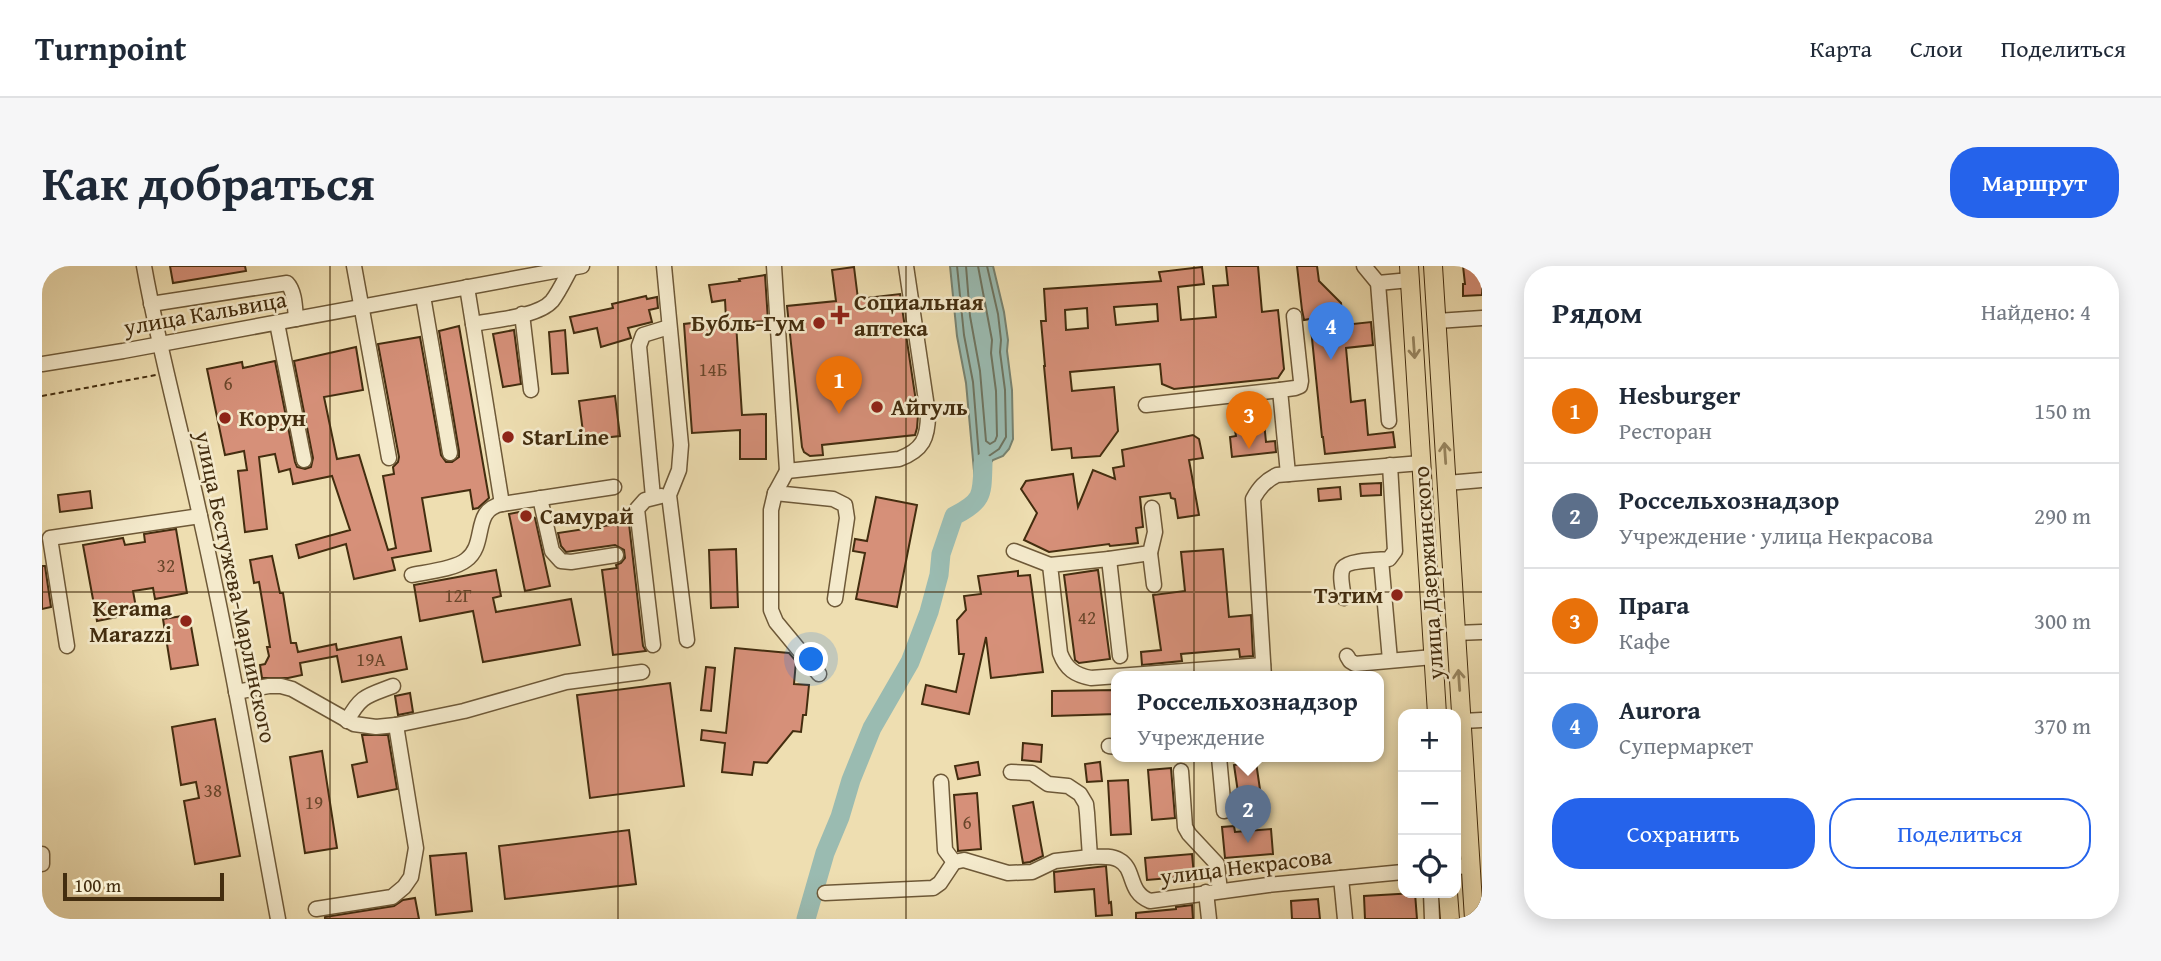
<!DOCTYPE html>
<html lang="ru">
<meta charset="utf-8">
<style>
:root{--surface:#fff;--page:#f6f6f7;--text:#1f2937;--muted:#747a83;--line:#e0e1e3;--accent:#2563eb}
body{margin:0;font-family:"Gentium Book Plus",serif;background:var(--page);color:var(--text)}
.controls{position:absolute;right:21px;bottom:21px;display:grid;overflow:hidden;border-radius:14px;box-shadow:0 4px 18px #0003}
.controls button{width:63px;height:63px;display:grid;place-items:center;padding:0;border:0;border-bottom:2px solid var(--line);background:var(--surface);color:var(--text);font:35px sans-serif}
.scale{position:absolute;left:21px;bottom:18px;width:161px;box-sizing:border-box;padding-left:7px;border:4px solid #432d0f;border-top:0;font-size:19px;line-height:24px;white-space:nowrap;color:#432d0f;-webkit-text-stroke:5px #f4eacc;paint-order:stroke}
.you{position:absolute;left:770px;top:394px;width:24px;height:24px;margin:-18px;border:5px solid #fff;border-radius:50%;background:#1a73e8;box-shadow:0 0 0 10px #1a73e833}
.badge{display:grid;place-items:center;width:46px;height:46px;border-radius:50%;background:var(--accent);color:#fff;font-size:23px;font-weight:700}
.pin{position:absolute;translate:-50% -58px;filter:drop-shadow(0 2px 4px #0008)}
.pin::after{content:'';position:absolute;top:37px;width:24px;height:21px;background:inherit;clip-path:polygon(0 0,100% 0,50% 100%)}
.popup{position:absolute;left:1069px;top:405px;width:273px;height:91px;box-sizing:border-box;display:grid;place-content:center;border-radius:14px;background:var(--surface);filter:drop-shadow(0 2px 5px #0005);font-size:23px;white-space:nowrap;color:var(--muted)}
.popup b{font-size:26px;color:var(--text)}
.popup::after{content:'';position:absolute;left:50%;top:100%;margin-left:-14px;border:14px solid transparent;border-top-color:var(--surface)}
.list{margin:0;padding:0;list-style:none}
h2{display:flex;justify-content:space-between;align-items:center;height:91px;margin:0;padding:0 28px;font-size:30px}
h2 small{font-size:23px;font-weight:400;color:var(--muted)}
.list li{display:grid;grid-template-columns:46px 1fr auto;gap:21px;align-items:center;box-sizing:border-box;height:105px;padding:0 28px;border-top:2px solid var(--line)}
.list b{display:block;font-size:26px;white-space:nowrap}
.list p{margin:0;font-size:23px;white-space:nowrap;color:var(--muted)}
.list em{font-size:23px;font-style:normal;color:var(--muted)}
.actions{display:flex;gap:14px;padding:21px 28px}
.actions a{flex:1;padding:16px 0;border:2px solid var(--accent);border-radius:28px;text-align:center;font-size:24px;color:var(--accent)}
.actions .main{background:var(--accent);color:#fff}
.icon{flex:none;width:38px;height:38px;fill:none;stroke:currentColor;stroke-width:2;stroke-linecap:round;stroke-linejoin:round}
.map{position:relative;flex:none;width:1440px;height:653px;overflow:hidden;border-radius:28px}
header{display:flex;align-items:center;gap:42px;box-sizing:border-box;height:98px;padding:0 35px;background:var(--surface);border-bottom:2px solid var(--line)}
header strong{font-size:33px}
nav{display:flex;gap:38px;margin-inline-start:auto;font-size:24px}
.intro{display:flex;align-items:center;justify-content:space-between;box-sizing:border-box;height:168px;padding:0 42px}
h1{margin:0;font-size:49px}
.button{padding:18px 32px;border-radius:28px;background:var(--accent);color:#fff;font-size:24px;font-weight:700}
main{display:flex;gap:42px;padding:0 42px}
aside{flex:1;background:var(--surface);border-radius:28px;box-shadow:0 4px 18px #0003}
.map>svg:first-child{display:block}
</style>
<header>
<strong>Turnpoint</strong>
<nav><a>Карта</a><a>Слои</a><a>Поделиться</a></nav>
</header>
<div class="intro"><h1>Как добраться</h1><a class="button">Маршрут</a></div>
<main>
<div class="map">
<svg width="1440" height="653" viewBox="0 0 1440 653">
<rect width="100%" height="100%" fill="#eedeb1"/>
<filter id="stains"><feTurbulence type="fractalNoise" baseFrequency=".00286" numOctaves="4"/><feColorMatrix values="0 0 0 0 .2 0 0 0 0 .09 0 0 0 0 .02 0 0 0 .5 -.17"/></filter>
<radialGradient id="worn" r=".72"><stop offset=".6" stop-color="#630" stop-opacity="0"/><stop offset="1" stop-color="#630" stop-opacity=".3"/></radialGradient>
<polygon fill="#9abbb1" stroke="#778270" stroke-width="2" points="908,0 951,0 962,46 966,74 965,85 970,124 971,173 967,183 961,190 951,194 945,202 940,220 933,216 924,117 915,70"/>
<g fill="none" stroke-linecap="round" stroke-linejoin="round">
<g stroke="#6e7460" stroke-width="2">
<polyline points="915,0 922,69 931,116 937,191 941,194 957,183 964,171 963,124 958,86 959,74 956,48 945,0"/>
<polyline points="924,0 928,50 938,105 944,175 948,178 953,175 955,170 954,125 949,87 950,74 936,0"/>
</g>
<path stroke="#9abbb1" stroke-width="19" d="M764,653L783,587L798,551L809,514L830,462L868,396L887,346L897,309L899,288L912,250C942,235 940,228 941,197"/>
</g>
<g fill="#d69079" stroke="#432d0f" stroke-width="2" fill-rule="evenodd">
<polygon points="128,0 203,0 204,5 131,17"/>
<path d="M1184,0H1216L1220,46L1236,44L1242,103L1236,112L1132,123L1120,118L1118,98L1028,106L1030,125L1072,121L1076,165L1058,190L1030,192L1029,182L1010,184L1002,100H1003L999,55H1004L1002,23L1119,15L1117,6L1160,1L1162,18L1136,21L1139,54L1174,51L1171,20L1186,19ZM1115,38L1116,55L1074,59L1072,41ZM1045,42L1046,62L1024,64L1023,44Z"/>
<polygon points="1255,0 1275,0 1277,15 1299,37 1302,59 1329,56 1331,79 1304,82 1309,136 1323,134 1326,169 1351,166 1353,181 1283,188 1281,171 1280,171 1268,53 1262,54 1260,44"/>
<polygon points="1421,0 1440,0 1440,29 1421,30 1421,18 1423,18"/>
<polygon points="812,1 816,33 858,28 876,149 875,162 873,169 780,179 781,189 768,190 762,186 760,181 745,40 794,35 790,4"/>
<polygon points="723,9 726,55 694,57 700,149 724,148 724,193 698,193 698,164 650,167 642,58 684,53 683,34 670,36 667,19 698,15 697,13"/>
<polygon points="604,30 605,33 615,31 616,42 607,44 610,56 586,62 589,72 559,81 555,62 532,67 528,51 571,42 570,38"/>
<polygon points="417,60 447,232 436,242 431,243 428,224 380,232 389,285 350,292 353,304 312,313 304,278 257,292 254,279 308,264 290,210 251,218 248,203 237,206 233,188 217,191 225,263 203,266 196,205 205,204 202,185 183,189 165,103 200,96 201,102 233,95 253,196 255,201 263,203 269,201 271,192 252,95 314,81 321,124 282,131 295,193 317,189 346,284 354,282 341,210 352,208 351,201 356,196 357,191 336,78 378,71 399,189 404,196 410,196 417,191 417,185 397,65"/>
<polygon points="472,64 479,118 461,121 451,68"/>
<polygon points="523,64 526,107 510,108 507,66"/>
<polygon points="573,130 578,170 542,174 537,135"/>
<polygon points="1222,156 1224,176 1233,175 1234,186 1190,191 1188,171 1194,170 1192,159"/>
<polygon points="1151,169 1157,173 1161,192 1147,194 1157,249 1136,252 1133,233 1129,232 1128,227 1098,231 1101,261 1094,262 1096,277 1068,280 1067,278 1007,286 982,274 995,247 979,223 984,215 1031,208 1036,241 1051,204 1073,213 1071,202 1082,200 1080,184"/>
<polygon points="1339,217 1339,229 1319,230 1318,218"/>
<polygon points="1298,221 1299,233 1277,235 1276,223"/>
<polygon points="48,225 50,242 18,246 16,229"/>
<polygon points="834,231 875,239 855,341 814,333 823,287 811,285 813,273 825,275"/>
<polygon points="482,245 493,252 508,320 483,325 467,248"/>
<polygon points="586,249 601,380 604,385 571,389 560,304 575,302 574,299 579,297 583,292 582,284 573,279 524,286 519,280 516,267 569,259 568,251"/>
<polygon points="134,263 145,327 113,333 111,322 91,325 95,347 55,355 41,279 81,272 83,279 103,276 102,268"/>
<polygon points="694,283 696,341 669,342 667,284"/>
<polygon points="1181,283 1187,351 1209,349 1211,390 1198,391 1197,383 1139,388 1140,395 1100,399 1099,386 1119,384 1111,329 1143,325 1139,286"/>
<polygon points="230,290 238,327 241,327 249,377 254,377 256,386 294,378 295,384 359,371 365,403 300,416 295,390 258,397 260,409 246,412 220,412 218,399 223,398 227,390 225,381 228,381 217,316 212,317 208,294"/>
<polygon points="0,300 3,300 9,341 0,343"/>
<polygon points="454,304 459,330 451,332 454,346 529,333 538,379 441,396 431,345 378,355 372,319"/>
<polygon points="1056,304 1068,393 1037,397 1033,394 1022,309"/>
<polygon points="976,305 976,310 988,309 1001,406 949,412 944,371 927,448 880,438 884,419 914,426 922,388 917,388 915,354 924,344 922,330 939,328 936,310"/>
<polygon points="147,349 156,399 129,403 121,353"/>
<polygon points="693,382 747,387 754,395 752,418 767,419 764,449 761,449 759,466 751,465 725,497 712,496 710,509 680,506 683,477 659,474 660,464 684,467"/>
<polygon points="664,401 673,402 669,445 659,444"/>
<polygon points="628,417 642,520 548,532 535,429"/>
<polygon points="1075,424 1075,448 1010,450 1010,425"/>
<polygon points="368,427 371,446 356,449 353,430"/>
<polygon points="173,453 198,590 153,598 142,535 157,532 154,516 139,519 130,461"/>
<polygon points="320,469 346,469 355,523 316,531 310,499 325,496"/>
<polygon points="981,477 1000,479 999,496 980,494"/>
<polygon points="280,485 295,582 263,587 248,491"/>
<polygon points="936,496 938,509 916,513 913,500"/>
<polygon points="1058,496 1060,515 1045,516 1043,498"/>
<polygon points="1214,496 1221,544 1199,547 1192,499"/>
<polygon points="1129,502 1133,552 1110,554 1106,504"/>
<polygon points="1086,514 1089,568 1069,569 1066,515"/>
<polygon points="935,527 939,583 916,585 912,529"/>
<polygon points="991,536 1001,590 988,596 981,597 971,540"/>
<polygon points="1192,560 1193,566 1229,563 1231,588 1183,592 1180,561"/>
<polygon points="587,564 594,618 463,633 457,580"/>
<polygon points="424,587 430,645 394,649 388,590"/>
<polygon points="1150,588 1152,610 1105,614 1103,592"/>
<polygon points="1064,600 1067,637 1069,636 1070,649 1054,650 1052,623 1013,626 1012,606"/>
<polygon points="1373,627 1375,653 1323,653 1322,630"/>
<polygon points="373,632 377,653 283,653 283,651 352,640 361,634"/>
<polygon points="1276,633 1278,653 1250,653 1249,635"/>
<polygon points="1150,639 1151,653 1094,653 1094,647 1134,643 1134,641"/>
</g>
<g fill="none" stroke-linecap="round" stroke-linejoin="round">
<defs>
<g id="minor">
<path d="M102,0C117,84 140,166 158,250C188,383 211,518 236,653"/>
<polyline points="312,0 347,192"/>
<polyline points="622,0 639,179 637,204 627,229 645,374"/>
<path d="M732,0L745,205L857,193C881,184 886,172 886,148L864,0"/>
<polyline points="1322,0 1336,17 1347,155"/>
<polyline points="1336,17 1368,14"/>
<polyline points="425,21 460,238 572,221"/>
<polyline points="381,30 408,187"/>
<path d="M109,38L245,17C253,25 253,42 254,53"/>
<polyline points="480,48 489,124"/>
<polyline points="1395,55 1440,52"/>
<polyline points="235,57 262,194"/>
<path d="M431,58C451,54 496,51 510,35C517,26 523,13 529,2"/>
<polyline points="0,98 81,85 540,0"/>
<polyline points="1104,139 1238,124"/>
<polyline points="745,205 733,227 791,233 803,239 805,252 793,333"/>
<polyline points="1246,208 1238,124 1253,122 1258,120 1259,115 1252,50"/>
<polyline points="1405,217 1440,214"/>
<polyline points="733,227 729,244 729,344 734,356 777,408"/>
<polyline points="611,231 597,80 601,69 627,61"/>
<polyline points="498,232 510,285 519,295 529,296 574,289"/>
<polyline points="972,285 1008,299"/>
<polyline points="1108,287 1112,319"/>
<polyline points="1067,293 1108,287 1113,266 1110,242"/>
<polyline points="1339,294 1348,394"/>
<path d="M370,309C385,306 413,303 424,294C446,278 429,244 460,238"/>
<path d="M1302,332C1301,324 1297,309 1301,302C1306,294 1337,294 1347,293L1353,285L1348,199"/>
<polyline points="1414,367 1440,366"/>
<polyline points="611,379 595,243 603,234 619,230"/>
<polyline points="25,380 8,272 158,250"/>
<path d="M1078,390L1067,293L1008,299L1018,387C1024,403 1033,409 1049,412L1221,399"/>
<polyline points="1305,390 1308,395 1313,398 1391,391"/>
<path d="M1222,411L1211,233C1217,222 1223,215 1235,209L1379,197"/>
<polyline points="194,426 227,420 239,420 250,423 312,458 334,461 354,459 422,445 524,416 600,406"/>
<path d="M305,455C319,429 325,430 351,420"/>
<polyline points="1420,455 1440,454"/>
<polyline points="1067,480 1075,481"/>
<polyline points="1177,491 1182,545"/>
<polyline points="1139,505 1143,561 1147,568 1175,598 1178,625"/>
<path d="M969,506L990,507L1006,518L1026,520L1038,528L1044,538L1045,547L1048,591C1056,591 1069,589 1077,594C1094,603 1085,626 1108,635L1226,619L1361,606"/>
<polyline points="899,516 903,584 912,596 922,594 966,607 990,606 1013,595 1048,591"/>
<polyline points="0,588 0,598"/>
<polyline points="1414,601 1429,600"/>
<polyline points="1299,612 1303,653"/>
<polyline points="1164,626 1167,653"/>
<polyline points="783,627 891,622 898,617 912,596"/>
<polyline points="1389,627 1390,653"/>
<polyline points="274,643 350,631 362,621 369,611 374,582 354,459"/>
</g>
<g id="major">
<polyline points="1367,0 1395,448"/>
<polyline points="1391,0 1432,653"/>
<polyline points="1406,627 1408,653"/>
</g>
</defs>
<use href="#minor" stroke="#6e5938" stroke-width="17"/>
<use href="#major" stroke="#432d0f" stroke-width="20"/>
<polyline stroke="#432d0f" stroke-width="2" stroke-dasharray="5 3.5" stroke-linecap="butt" points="0,130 114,109"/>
<use href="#minor" stroke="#f4eacc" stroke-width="14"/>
<use href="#major" stroke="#eedeb1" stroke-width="18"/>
</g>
<defs><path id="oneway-shaft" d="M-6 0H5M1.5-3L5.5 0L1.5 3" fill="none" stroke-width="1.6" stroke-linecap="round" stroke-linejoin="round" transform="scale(1.75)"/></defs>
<g stroke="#988660">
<use href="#oneway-shaft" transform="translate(1372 82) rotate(86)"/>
<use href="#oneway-shaft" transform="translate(1403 187) rotate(-94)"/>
<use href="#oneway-shaft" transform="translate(1417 414) rotate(-94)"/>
</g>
<path fill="none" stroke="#432d0f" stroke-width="2" stroke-opacity="0.55" d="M288,0V653M576,0V653M864,0V653M1152,0V653M0,326H1440"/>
<g fill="#8f2418" stroke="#f4eacc" stroke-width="2.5">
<path d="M794.5 38.5h7v7h7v7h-7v7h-7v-7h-7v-7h7z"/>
<circle cx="777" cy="57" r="7"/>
<circle cx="835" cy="141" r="7"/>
<circle cx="183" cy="152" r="7"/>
<circle cx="466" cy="171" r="7"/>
<circle cx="484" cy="250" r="7"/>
<circle cx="1355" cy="329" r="7"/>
<circle cx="144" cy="355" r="7"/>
</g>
<g text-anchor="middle" stroke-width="5" stroke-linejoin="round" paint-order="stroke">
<g font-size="19" fill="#68462a">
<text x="671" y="110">14Б</text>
<text x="186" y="124">6</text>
<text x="124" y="306">32</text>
<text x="416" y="336">12Г</text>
<text x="1045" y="358">42</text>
<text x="329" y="400">19А</text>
<text x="171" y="531">38</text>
<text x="272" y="543">19</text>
<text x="925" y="563">6</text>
</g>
<g font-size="23" font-weight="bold" fill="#432d0f" stroke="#f4eacc" text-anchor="start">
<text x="812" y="44">Социальная<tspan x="812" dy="26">аптека</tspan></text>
<text x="763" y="65" text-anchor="end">Бубль-Гум</text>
<text x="849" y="149">Айгуль</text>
<text x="197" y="160">Корун</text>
<text x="480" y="179">StarLine</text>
<text x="498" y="258">Самурай</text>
<text x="1341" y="337" text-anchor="end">Тэтим</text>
<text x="130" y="350" text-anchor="end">Kerama<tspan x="130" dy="26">Marazzi</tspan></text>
</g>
<g font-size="23" fill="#432d0f" stroke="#f4eacc">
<text transform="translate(163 47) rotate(-10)" y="8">улица Кальвица</text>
<text transform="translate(1386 307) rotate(-94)" y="8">улица Дзержинского</text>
<text transform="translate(194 321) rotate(78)" y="8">улица Бестужева-Марлинского</text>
<text transform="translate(1204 600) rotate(-7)" y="8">улица Некрасова</text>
</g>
</g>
<rect width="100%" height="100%" filter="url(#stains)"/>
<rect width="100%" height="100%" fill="url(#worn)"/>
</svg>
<div class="controls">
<button>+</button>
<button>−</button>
<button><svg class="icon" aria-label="locate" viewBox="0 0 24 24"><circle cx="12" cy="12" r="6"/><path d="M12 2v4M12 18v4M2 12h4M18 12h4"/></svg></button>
</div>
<div class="scale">100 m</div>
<div class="you"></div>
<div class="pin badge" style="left:797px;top:148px;background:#e8710a">1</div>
<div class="pin badge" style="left:1206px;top:577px;background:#5c6f8a">2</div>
<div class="popup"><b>Россельхознадзор</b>Учреждение</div>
<div class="pin badge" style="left:1207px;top:183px;background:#e8710a">3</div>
<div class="pin badge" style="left:1289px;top:94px;background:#3f7fe0">4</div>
</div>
<aside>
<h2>Рядом<small>Найдено: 4</small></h2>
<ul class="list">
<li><span class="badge" style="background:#e8710a">1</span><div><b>Hesburger</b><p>Ресторан</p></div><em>150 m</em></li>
<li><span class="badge" style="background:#5c6f8a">2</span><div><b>Россельхознадзор</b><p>Учреждение · улица Некрасова</p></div><em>290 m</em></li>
<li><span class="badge" style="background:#e8710a">3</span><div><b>Прага</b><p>Кафе</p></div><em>300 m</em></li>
<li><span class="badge" style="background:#3f7fe0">4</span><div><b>Aurora</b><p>Супермаркет</p></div><em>370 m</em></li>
</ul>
<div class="actions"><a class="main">Сохранить</a><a>Поделиться</a></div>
</aside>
</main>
